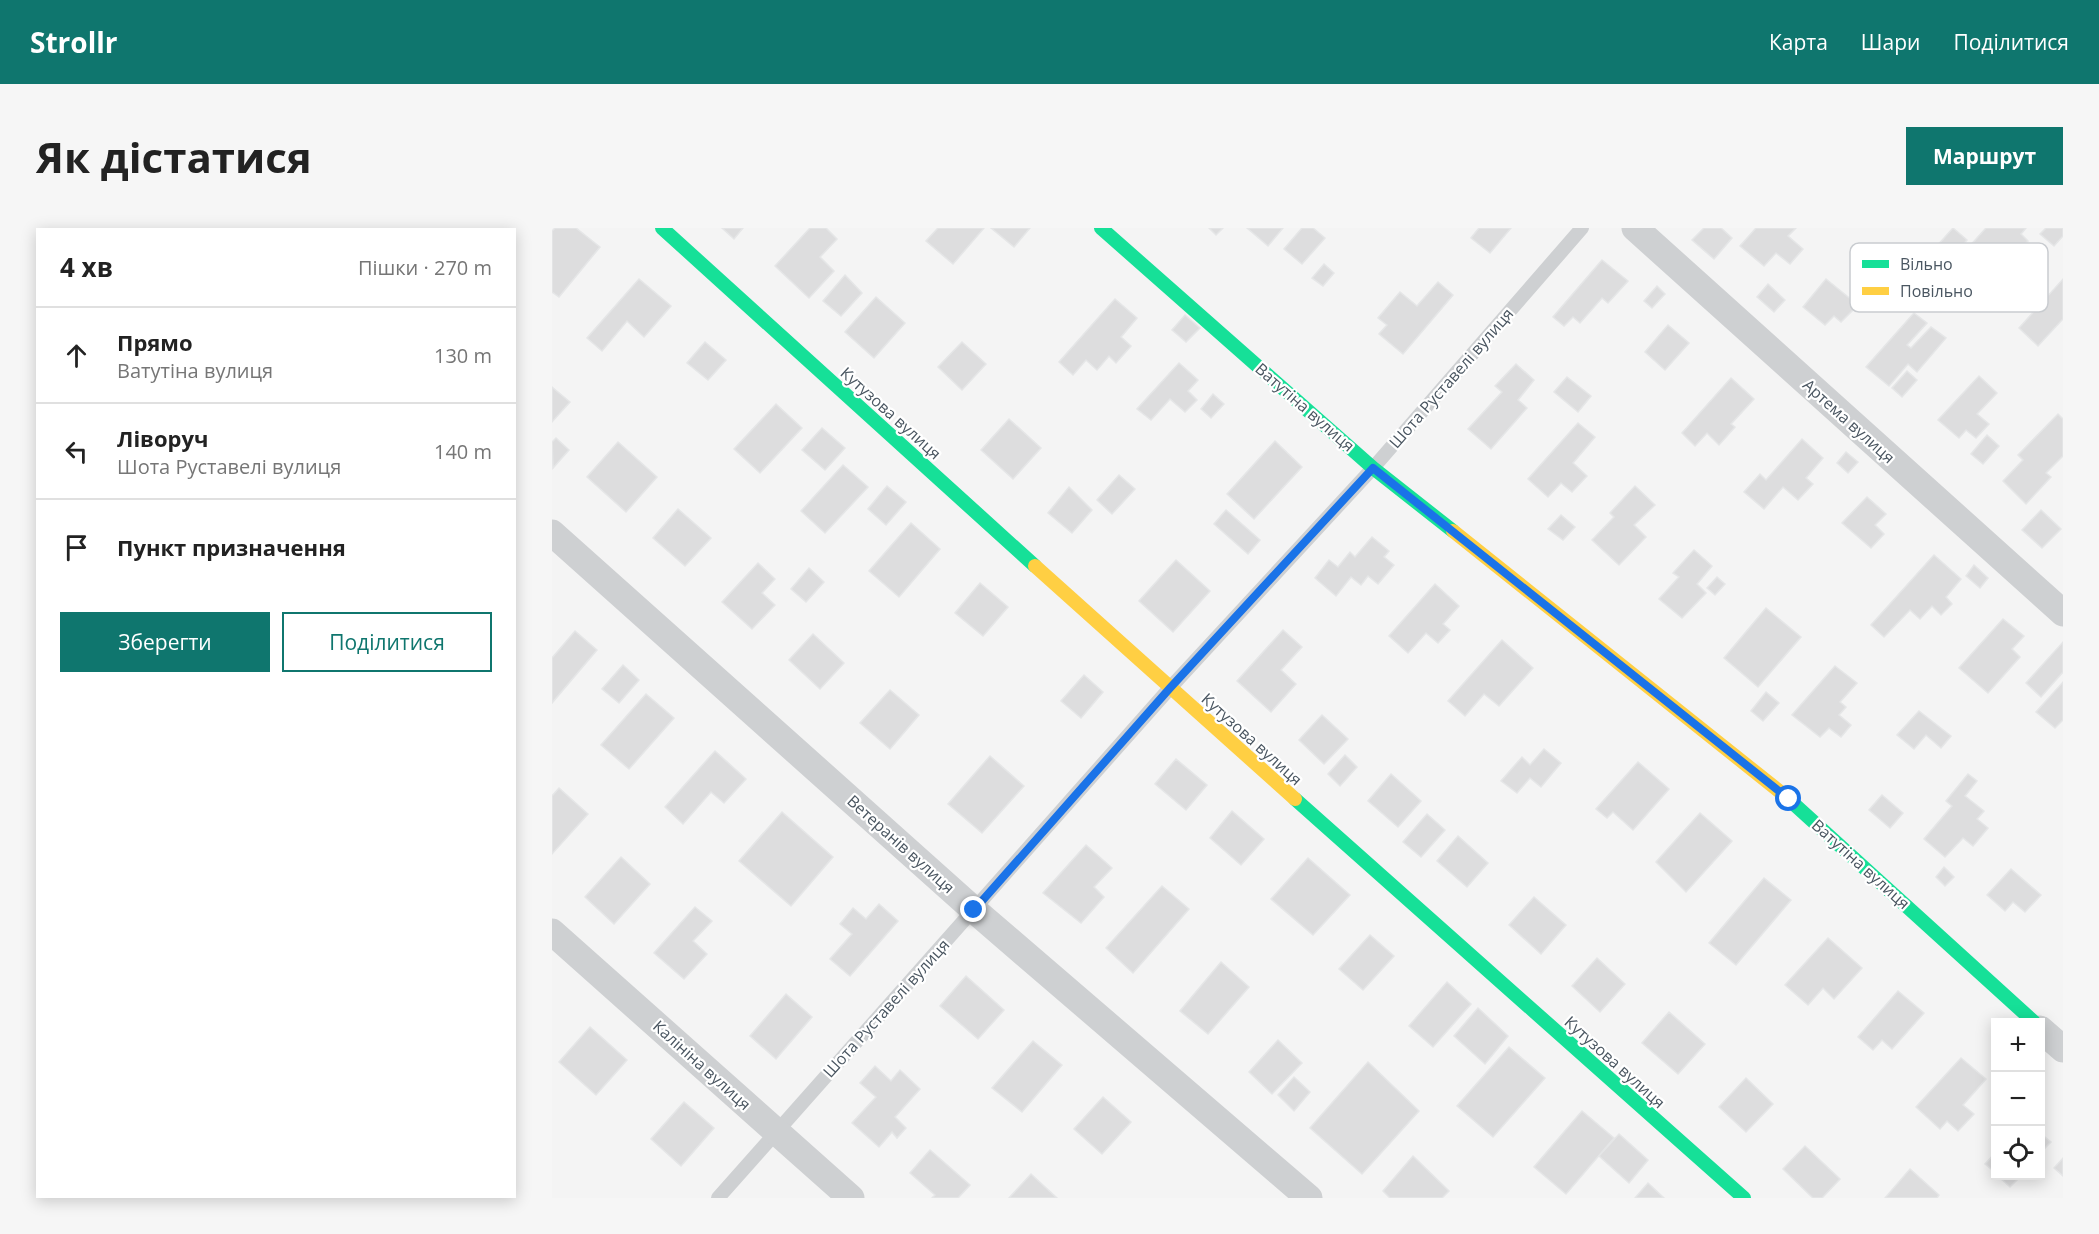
<!DOCTYPE html>
<html lang="uk">
<meta charset="utf-8">
<style>
:root{--surface:#fff;--page:#f6f6f6;--text:#222;--muted:#767676;--line:#e0e0e0;--accent:#0f766e}
body{margin:0;font-family:"Open Sans",sans-serif;background:var(--page);color:var(--text)}
.controls{position:absolute;right:18px;bottom:18px;display:grid;overflow:hidden;border-radius:0px;box-shadow:0 3px 15px #0003}
.controls button{width:54px;height:54px;display:grid;place-items:center;padding:0;border:0;border-bottom:2px solid var(--line);background:var(--surface);color:var(--text);font:30px sans-serif}
.stop{position:absolute;width:18px;height:18px;margin:-14px;border:4px solid #1a73e8;border-radius:50%;background:#fff}
.stop.end{background:#1a73e8;border-color:#fff;box-shadow:0 2px 6px #0008}
.list{margin:0;padding:0;list-style:none}
h2{display:flex;justify-content:space-between;align-items:center;height:78px;margin:0;padding:0 24px;font-size:26px}
h2 small{font-size:20px;font-weight:400;color:var(--muted)}
.list li{display:grid;grid-template-columns:39px 1fr auto;gap:18px;align-items:center;box-sizing:border-box;height:96px;padding:0 24px;border-top:2px solid var(--line)}
.list b{display:block;font-size:22px;white-space:nowrap}
.list p{margin:0;font-size:20px;white-space:nowrap;color:var(--muted)}
.list em{font-size:20px;font-style:normal;color:var(--muted)}
.actions{display:flex;gap:12px;padding:18px 24px}
.actions a{flex:1;padding:14px 0;border:2px solid var(--accent);border-radius:0px;text-align:center;font-size:21px;color:var(--accent)}
.actions .main{background:var(--accent);color:#fff}
.icon{flex:none;width:33px;height:33px;fill:none;stroke:currentColor;stroke-width:2;stroke-linecap:round;stroke-linejoin:round}
.map{position:relative;flex:none;width:1511px;height:970px;overflow:hidden;border-radius:0px}
header{display:flex;align-items:center;gap:36px;box-sizing:border-box;height:84px;padding:0 30px;background:var(--accent);color:#fff}
header strong{font-size:28px}
nav{display:flex;gap:33px;margin-inline-start:auto;font-size:21px}
.intro{display:flex;align-items:center;justify-content:space-between;box-sizing:border-box;height:144px;padding:0 36px}
h1{margin:0;font-size:42px}
.button{padding:15px 27px;border-radius:0px;background:var(--accent);color:#fff;font-size:21px;font-weight:700}
main{display:flex;gap:36px;padding:0 36px}
aside{flex:1;background:var(--surface);border-radius:0px;box-shadow:0 3px 15px #0003}
.map>svg:first-child{display:block}
</style>
<header>
<strong>Strollr</strong>
<nav><a>Карта</a><a>Шари</a><a>Поділитися</a></nav>
</header>
<div class="intro"><h1>Як дістатися</h1><a class="button">Маршрут</a></div>
<main>
<aside>
<h2>4 хв<small>Пішки · 270 m</small></h2>
<ul class="list">
<li><svg class="icon" aria-label="ahead" viewBox="0 0 24 24"><path d="M12 20V5M6 11l6-6 6 6"/></svg><div><b>Прямо</b><p>Ватутіна вулиця</p></div><em>130 m</em></li>
<li><svg class="icon" aria-label="left" viewBox="0 0 24 24"><path d="M17 20v-9H6M10 6l-5 5 5 5"/></svg><div><b>Ліворуч</b><p>Шота Руставелі вулиця</p></div><em>140 m</em></li>
<li><svg class="icon" aria-label="arrive" viewBox="0 0 24 24"><path d="M6 21V4h12l-3 4 3 4H6"/></svg><div><b>Пункт призначення</b></div></li>
</ul>
<div class="actions"><a class="main">Зберегти</a><a>Поділитися</a></div>
</aside>
<div class="map">
<svg width="1511" height="970" viewBox="0 0 1511 970">
<rect width="100%" height="100%" fill="#f4f4f4"/>
<g fill="#ddddde" stroke="#e5e6e7" stroke-width="1.5">
<polygon points="3,0 24,0 48,19 7,69 0,64 0,3"/>
<polygon points="170,0 191,0 182,11"/>
<polygon points="258,0 274,0 285,11 268,29 282,43 257,70 223,38"/>
<polygon points="386,0 432,0 401,36 374,13"/>
<polygon points="439,0 478,0 462,19"/>
<polygon points="657,0 671,0 664,7"/>
<polygon points="695,0 731,0 716,18"/>
<polygon points="750,0 761,0 773,10 750,36 732,21"/>
<polygon points="927,0 959,0 938,25 919,10"/>
<polygon points="1152,0 1169,0 1180,10 1162,31 1140,12"/>
<polygon points="1204,0 1244,0 1236,8 1251,21 1238,36 1224,25 1212,38 1188,18"/>
<polygon points="1401,0 1415,12 1389,41 1375,29"/>
<polygon points="1434,0 1474,0 1469,6 1476,13 1464,26 1461,23 1453,31 1441,21 1429,33 1415,21"/>
<polygon points="1494,0 1511,0 1511,8 1502,18 1488,6"/>
<polygon points="1050,32 1076,53 1056,75 1050,70 1028,95 1021,89 1012,98 1001,89"/>
<polygon points="772,36 782,45 771,58 760,50"/>
<polygon points="293,47 310,65 289,88 271,73"/>
<polygon points="87,51 119,78 92,109 75,93 50,123 35,110"/>
<polygon points="1274,51 1306,77 1289,94 1282,88 1273,97 1251,79"/>
<polygon points="1511,51 1511,91 1486,118 1467,100"/>
<polygon points="886,54 901,67 851,126 827,106 835,97 826,90 848,64 865,78"/>
<polygon points="1216,56 1233,72 1222,84 1205,69"/>
<polygon points="1105,58 1113,66 1100,80 1092,73"/>
<polygon points="324,69 353,95 322,130 293,104"/>
<polygon points="563,71 585,90 569,109 579,118 564,135 557,128 545,142 534,132 521,147 507,134"/>
<polygon points="1362,85 1375,95 1355,117 1359,120 1379,99 1394,110 1365,144 1356,136 1337,158 1314,139"/>
<polygon points="633,87 648,100 634,114 620,102"/>
<polygon points="1116,97 1137,115 1113,142 1093,124"/>
<polygon points="153,114 174,132 156,152 135,135"/>
<polygon points="410,114 434,136 410,162 386,139"/>
<polygon points="627,135 646,152 636,163 645,172 633,184 618,171 599,192 585,181"/>
<polygon points="964,136 982,152 966,172 975,180 939,221 916,201 950,164 943,158"/>
<polygon points="1355,143 1365,152 1350,169 1340,160"/>
<polygon points="1427,148 1445,165 1425,186 1437,196 1424,210 1414,202 1407,210 1386,192"/>
<polygon points="1015,149 1039,168 1026,184 1002,164"/>
<polygon points="1179,150 1202,171 1179,196 1183,199 1167,217 1155,205 1143,218 1130,205"/>
<polygon points="0,159 18,174 0,194"/>
<polygon points="661,166 672,176 659,190 649,181"/>
<polygon points="224,176 250,200 208,245 182,221"/>
<polygon points="1506,186 1511,191 1511,228 1494,245 1499,249 1474,276 1451,253 1471,232 1466,227"/>
<polygon points="457,191 489,220 461,251 429,222"/>
<polygon points="1026,195 1043,209 1021,235 1035,248 1020,264 1009,255 996,269 976,251"/>
<polygon points="270,200 293,220 273,242 250,222"/>
<polygon points="1435,207 1447,218 1431,236 1419,226"/>
<polygon points="4,210 17,222 1,240 0,214"/>
<polygon points="1250,211 1271,230 1254,250 1261,256 1246,272 1231,259 1212,281 1192,264 1208,246 1214,252"/>
<polygon points="723,213 750,239 702,291 675,266"/>
<polygon points="66,214 105,249 74,284 35,249"/>
<polygon points="1294,224 1306,234 1296,245 1285,235"/>
<polygon points="291,237 316,259 273,305 249,283"/>
<polygon points="567,247 583,261 560,286 545,272"/>
<polygon points="335,258 354,274 334,297 316,281"/>
<polygon points="1083,258 1103,277 1082,297 1094,309 1067,337 1040,312 1062,289 1058,285"/>
<polygon points="517,259 540,282 520,305 496,285"/>
<polygon points="1315,269 1334,286 1323,297 1332,306 1319,320 1290,295"/>
<polygon points="126,281 159,310 133,338 101,310"/>
<polygon points="674,282 708,312 696,326 662,296"/>
<polygon points="1489,282 1509,301 1490,320 1470,302"/>
<polygon points="1009,287 1023,299 1011,312 996,301"/>
<polygon points="359,295 388,321 347,369 317,343"/>
<polygon points="820,309 837,323 832,329 842,337 826,356 816,348 809,357 799,349 784,368 763,350 777,332 786,339 798,324 803,329"/>
<polygon points="1142,322 1160,338 1145,356 1154,365 1130,390 1107,371 1127,349 1121,345"/>
<polygon points="1382,327 1409,351 1394,369 1400,376 1389,387 1380,378 1368,391 1358,382 1332,409 1319,397"/>
<polygon points="624,332 658,363 621,404 587,373"/>
<polygon points="206,335 223,351 210,365 223,377 200,401 170,374"/>
<polygon points="1422,337 1436,350 1428,360 1414,348"/>
<polygon points="257,340 272,354 254,374 239,361"/>
<polygon points="1165,349 1173,356 1163,367 1155,360"/>
<polygon points="428,355 456,379 431,408 403,385"/>
<polygon points="883,356 907,378 891,396 898,402 886,415 874,405 856,425 837,408"/>
<polygon points="1214,380 1249,409 1206,459 1172,430"/>
<polygon points="1451,391 1472,408 1460,421 1468,429 1436,465 1407,440"/>
<polygon points="731,402 750,419 729,442 744,456 719,484 685,453"/>
<polygon points="23,403 45,422 0,475 0,430"/>
<polygon points="261,406 292,435 268,461 237,432"/>
<polygon points="950,412 981,440 947,478 932,466 913,488 896,473"/>
<polygon points="1511,414 1511,444 1489,469 1474,455"/>
<polygon points="71,437 87,452 67,475 50,461"/>
<polygon points="1283,438 1305,455 1288,474 1294,479 1287,487 1299,497 1289,509 1277,500 1268,509 1240,487"/>
<polygon points="532,447 551,464 529,490 509,473"/>
<polygon points="1511,454 1511,492 1503,500 1484,484"/>
<polygon points="338,462 367,487 338,521 308,495"/>
<polygon points="1214,464 1227,475 1211,493 1199,483"/>
<polygon points="94,466 122,490 77,541 49,517"/>
<polygon points="1367,483 1399,508 1389,520 1374,507 1362,521 1345,507"/>
<polygon points="770,487 796,511 772,536 747,512"/>
<polygon points="992,521 1009,535 989,559 978,550 965,565 949,553 970,529 978,537"/>
<polygon points="163,523 194,551 172,575 159,564 131,596 113,579"/>
<polygon points="793,527 805,539 788,558 776,546"/>
<polygon points="438,528 472,558 430,605 396,576"/>
<polygon points="624,531 655,557 634,582 603,556"/>
<polygon points="1086,534 1117,561 1081,602 1061,584 1055,590 1044,581"/>
<polygon points="839,546 869,573 846,599 816,573"/>
<polygon points="1416,546 1425,553 1413,568 1432,583 1425,591 1436,600 1421,618 1411,610 1393,629 1372,611 1400,578 1394,573"/>
<polygon points="7,560 36,586 0,626 0,568"/>
<polygon points="1330,567 1351,585 1338,600 1317,582"/>
<polygon points="680,583 712,611 689,637 658,610"/>
<polygon points="230,584 281,629 239,678 187,633"/>
<polygon points="1148,585 1180,613 1134,664 1104,634"/>
<polygon points="875,586 893,602 869,629 851,614"/>
<polygon points="906,608 936,635 915,659 885,633"/>
<polygon points="534,617 560,640 542,659 552,669 529,695 491,665"/>
<polygon points="69,629 98,656 62,696 33,669"/>
<polygon points="756,630 798,667 761,707 719,671"/>
<polygon points="1392,639 1402,649 1393,658 1384,649"/>
<polygon points="1459,641 1489,667 1473,684 1461,674 1453,683 1435,667"/>
<polygon points="1212,650 1239,672 1184,737 1157,715"/>
<polygon points="610,658 637,681 581,745 554,720"/>
<polygon points="982,669 1014,697 989,726 957,697"/>
<polygon points="327,676 346,693 298,748 278,731 300,706 288,696 301,680 314,691"/>
<polygon points="143,679 160,693 141,713 155,726 132,751 102,725"/>
<polygon points="818,707 842,728 811,762 787,741"/>
<polygon points="1276,710 1310,740 1282,771 1271,760 1256,777 1233,757"/>
<polygon points="1045,730 1073,756 1048,784 1020,758"/>
<polygon points="669,734 697,759 656,806 628,783"/>
<polygon points="414,748 452,782 426,811 388,778"/>
<polygon points="895,754 919,776 881,819 857,798"/>
<polygon points="1346,763 1372,785 1340,821 1330,812 1321,822 1306,809"/>
<polygon points="234,766 260,789 224,831 198,808"/>
<polygon points="926,780 956,808 933,836 902,808"/>
<polygon points="1117,784 1153,816 1126,846 1090,815"/>
<polygon points="38,799 75,832 44,867 7,834"/>
<polygon points="726,812 750,835 720,866 697,844"/>
<polygon points="481,813 510,837 470,884 440,860"/>
<polygon points="957,819 993,850 941,909 905,878"/>
<polygon points="1409,830 1434,851 1411,877 1422,886 1406,903 1395,893 1388,901 1364,879"/>
<polygon points="816,834 867,883 810,946 758,900"/>
<polygon points="323,838 339,853 348,842 368,861 343,889 354,900 345,910 340,904 327,919 300,895 324,869 308,855"/>
<polygon points="742,849 758,864 742,883 726,867"/>
<polygon points="1194,850 1221,876 1194,904 1167,879"/>
<polygon points="551,869 579,894 550,926 522,901"/>
<polygon points="132,874 162,900 129,938 99,911"/>
<polygon points="1030,883 1062,910 1014,966 982,939"/>
<polygon points="1488,905 1499,914 1488,925"/>
<polygon points="1067,906 1096,932 1077,955 1047,928"/>
<polygon points="1253,918 1288,951 1270,970 1261,970 1231,941"/>
<polygon points="378,922 418,957 406,970 380,970 383,967 358,945"/>
<polygon points="1444,924 1444,945 1433,936"/>
<polygon points="861,928 897,963 890,970 838,970 831,963"/>
<polygon points="1511,930 1511,948 1502,940"/>
<polygon points="1358,941 1387,967 1385,970 1333,970"/>
<polygon points="479,946 505,970 457,970"/>
<polygon points="1446,948 1469,948 1458,959"/>
<polygon points="1096,955 1112,970 1083,970"/>
</g>
<g fill="none" stroke-linecap="round" stroke-linejoin="round">
<polyline stroke="#ced0d2" stroke-width="14" points="166,970 618,460 821,240 1030,0"/>
<g stroke="#ced0d2" stroke-width="27">
<polyline points="1083,0 1511,385"/>
<polyline points="0,305 422,682 757,970"/>
<polyline points="0,704 299,970"/>
<polyline points="1488,801 1511,821"/>
</g>
<g stroke="#16e098" stroke-width="14">
<polyline points="110,0 483,338"/>
<polyline points="549,0 821,240 901,303"/>
<polyline points="1232,567 1482,794"/>
<polyline points="743,571 1192,970"/>
</g>
<g stroke="#ffcf43" stroke-width="14">
<polyline points="901,303 1232,567"/>
<polyline points="483,338 743,571"/>
</g>
</g>
<g fill="none" stroke-linecap="round" stroke-linejoin="round">
<polyline stroke="#1a73e8" stroke-width="8" points="422,682 618,460 821,240 1237,571"/>
</g>
<g text-anchor="middle" stroke-width="4.5" stroke-linejoin="round" paint-order="stroke">
<g font-size="16" fill="#4a5661" stroke="#fff">
<text transform="translate(899 150) rotate(-49)" y="6">Шота Руставелі вулиця</text>
<text transform="translate(753 179) rotate(41)" y="6">Ватутіна вулиця</text>
<text transform="translate(339 185) rotate(42)" y="6">Кутузова вулиця</text>
<text transform="translate(1297 193) rotate(42)" y="6">Артема вулиця</text>
<text transform="translate(700 511) rotate(42)" y="6">Кутузова вулиця</text>
<text transform="translate(349 616) rotate(42)" y="6">Ветеранів вулиця</text>
<text transform="translate(1309 636) rotate(42)" y="6">Ватутіна вулиця</text>
<text transform="translate(334 780) rotate(-48)" y="6">Шота Руставелі вулиця</text>
<text transform="translate(1063 834) rotate(42)" y="6">Кутузова вулиця</text>
<text transform="translate(150 837) rotate(42)" y="6">Калініна вулиця</text>
</g>
</g>
<rect x="1298" y="15" width="198" height="69" rx="9" fill="#fff" stroke="#c9ccd0" stroke-width="1.5"/>
<rect x="1310" y="32" width="27" height="8" fill="#16e098"/>
<rect x="1310" y="59" width="27" height="8" fill="#ffcf43"/>
<g font-size="16" fill="#4a5661">
<text x="1348" y="42">Вільно</text>
<text x="1348" y="69">Повільно</text>
</g>
</svg>
<div class="controls">
<button>+</button>
<button>−</button>
<button><svg class="icon" aria-label="locate" viewBox="0 0 24 24"><circle cx="12" cy="12" r="6"/><path d="M12 2v4M12 18v4M2 12h4M18 12h4"/></svg></button>
</div>
<div class="stop" style="left:1237px;top:571px"></div>
<div class="stop end" style="left:422px;top:682px"></div>
</div>
</main>
